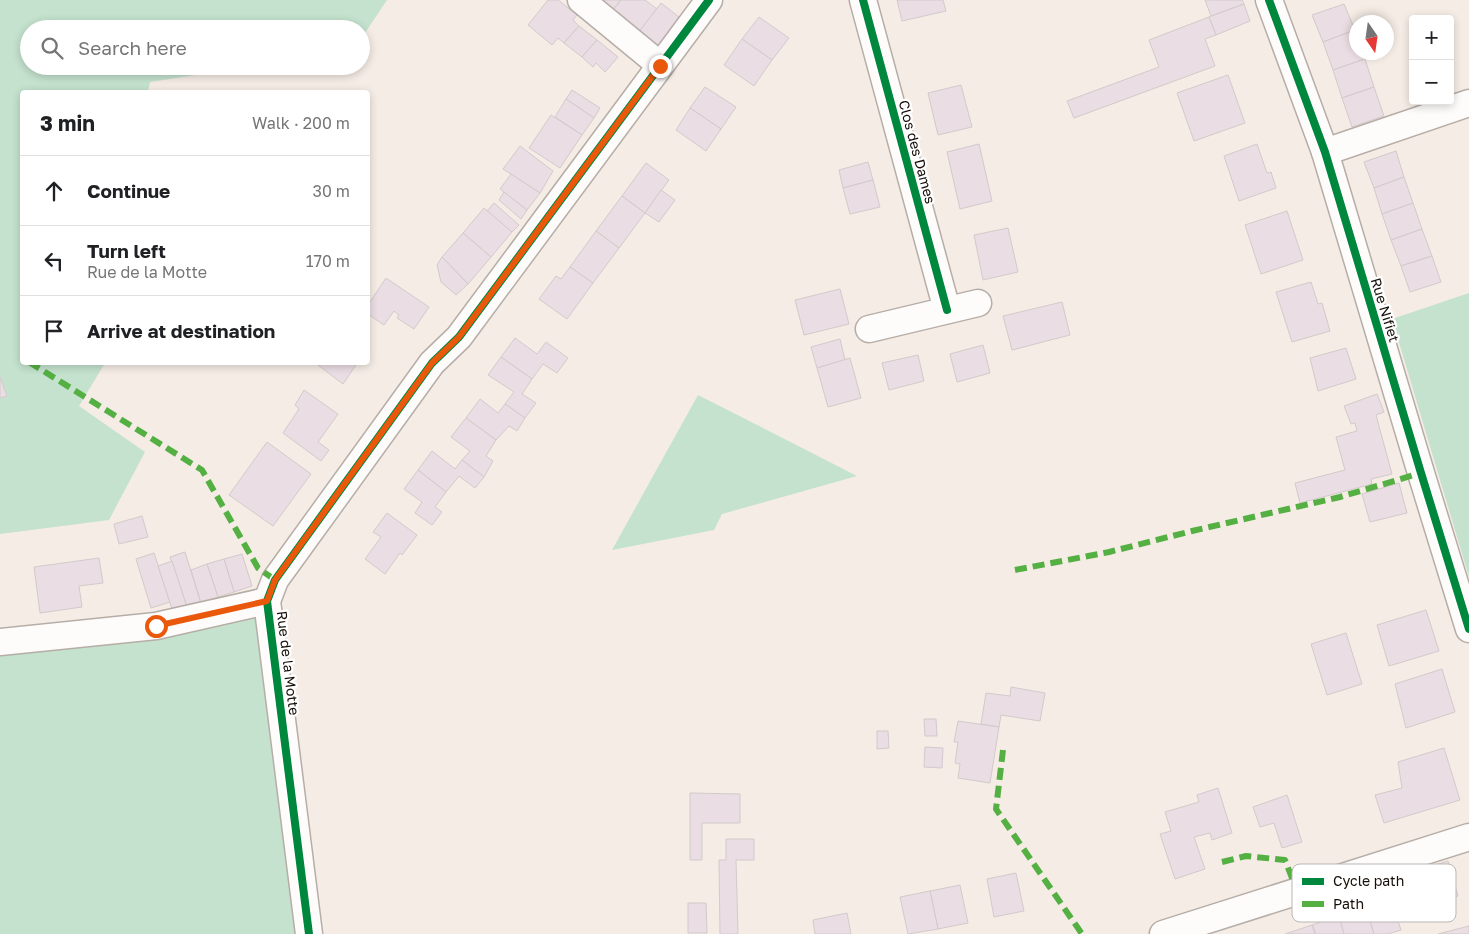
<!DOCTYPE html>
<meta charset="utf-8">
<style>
:root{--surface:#fff;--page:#f2f2f2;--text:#202124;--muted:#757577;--line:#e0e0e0}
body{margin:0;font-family:"Golos Text",sans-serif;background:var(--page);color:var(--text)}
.controls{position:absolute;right:15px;top:15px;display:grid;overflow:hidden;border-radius:5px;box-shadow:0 2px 8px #0003}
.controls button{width:45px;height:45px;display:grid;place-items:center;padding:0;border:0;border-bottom:1px solid var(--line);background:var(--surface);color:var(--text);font:25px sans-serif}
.compass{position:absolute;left:1349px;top:15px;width:45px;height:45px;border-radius:50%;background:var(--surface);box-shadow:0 2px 8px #0003;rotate:167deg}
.stop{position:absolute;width:15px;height:15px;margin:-11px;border:4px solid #ea580c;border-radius:50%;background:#fff}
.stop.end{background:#ea580c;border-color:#fff;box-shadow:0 1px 5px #0008}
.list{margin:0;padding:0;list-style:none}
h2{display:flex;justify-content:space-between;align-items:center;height:65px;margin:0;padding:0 20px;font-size:21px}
h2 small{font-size:16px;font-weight:400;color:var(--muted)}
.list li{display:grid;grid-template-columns:32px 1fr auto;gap:15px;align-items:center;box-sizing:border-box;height:70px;padding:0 20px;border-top:1px solid var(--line)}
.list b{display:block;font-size:19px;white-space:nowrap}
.list p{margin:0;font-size:16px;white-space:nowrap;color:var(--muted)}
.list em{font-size:16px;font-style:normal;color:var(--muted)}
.icon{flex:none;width:28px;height:28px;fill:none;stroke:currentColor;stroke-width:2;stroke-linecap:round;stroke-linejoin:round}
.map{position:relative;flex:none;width:1469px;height:934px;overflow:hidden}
.search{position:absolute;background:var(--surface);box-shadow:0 2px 8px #0003;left:20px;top:20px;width:350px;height:55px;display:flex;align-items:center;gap:12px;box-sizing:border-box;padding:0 18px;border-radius:28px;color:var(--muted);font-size:19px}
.panel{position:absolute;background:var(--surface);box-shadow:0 2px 8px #0003;left:20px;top:90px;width:350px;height:275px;border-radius:5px}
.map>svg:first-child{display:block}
</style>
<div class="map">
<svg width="1469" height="934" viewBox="0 0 1469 934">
<rect width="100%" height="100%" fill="#f5ece5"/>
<g fill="#c4e2ce">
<polygon points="0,0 387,0 361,39 361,29 29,29 29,66 255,66 150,82 148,92 22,92 22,362 105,363 79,406 145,452 109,520 0,534"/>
<polygon points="1469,293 1469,577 1392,319"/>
<polygon points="698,395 857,476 722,514 714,530 612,550"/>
<polygon points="257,617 296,934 0,934 0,650"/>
</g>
<g fill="#eadde3" stroke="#d2cacb">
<polygon points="548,0 558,0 577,15 573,20 579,26 564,43 558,38 552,45 528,25"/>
<polygon points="598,0 621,0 612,11"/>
<polygon points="621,0 645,0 657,9 638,33 612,11"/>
<polygon points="897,0 943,0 946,11 902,21"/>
<polygon points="1205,0 1242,0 1244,4 1211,16"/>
<polygon points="661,3 679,17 657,47 638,33"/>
<polygon points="1244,4 1250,21 1216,35 1209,17"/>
<polygon points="1344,4 1355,30 1323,42 1312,15"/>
<polygon points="759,17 789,38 772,60 742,39"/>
<polygon points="1209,17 1216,35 1205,39 1215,66 1074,118 1067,101 1159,67 1149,40"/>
<polygon points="579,26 597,40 582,57 564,43"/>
<polygon points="1355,30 1356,35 1356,52 1363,52 1365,59 1333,70 1323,42"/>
<polygon points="742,39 772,60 754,86 724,65"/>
<polygon points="597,40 618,57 605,72 596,63 593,67 582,57"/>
<polygon points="1365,59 1374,87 1342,98 1333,70"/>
<polygon points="1228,75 1245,123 1194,141 1177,93"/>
<polygon points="961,85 972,127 938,135 928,93"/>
<polygon points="705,87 736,107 721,129 690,108"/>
<polygon points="1374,87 1384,116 1352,127 1342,98"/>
<polygon points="572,90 600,108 594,118 566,99"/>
<polygon points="566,99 594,118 582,135 555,117"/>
<polygon points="690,108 721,129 706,151 676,130"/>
<polygon points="551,115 582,135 560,168 529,148"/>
<polygon points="979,144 992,201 960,209 947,152"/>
<polygon points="1257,144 1267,173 1271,172 1276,188 1239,201 1224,156"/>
<polygon points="520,146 553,171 540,193 503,169"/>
<polygon points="1396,151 1404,177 1374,188 1364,162"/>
<polygon points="868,162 873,180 843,188 839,170"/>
<polygon points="646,163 669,180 645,213 622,196"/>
<polygon points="511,174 540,193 527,210 500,189"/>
<polygon points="1404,177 1413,203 1382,214 1374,188"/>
<polygon points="873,180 880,207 850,214 843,188"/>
<polygon points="661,190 675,200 659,222 645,213"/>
<polygon points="504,192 527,210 521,219 499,200"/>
<polygon points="622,196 645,213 619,248 596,231"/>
<polygon points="494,203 519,225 512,232 487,211"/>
<polygon points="1413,203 1422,229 1391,240 1382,214"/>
<polygon points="484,208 512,232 491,257 463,233"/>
<polygon points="1287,211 1303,260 1261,274 1245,225"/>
<polygon points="1008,228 1018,272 983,280 974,235"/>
<polygon points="1422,229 1432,256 1401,266 1391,240"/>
<polygon points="596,231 619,248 593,283 570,267"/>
<polygon points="463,233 491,257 468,284 442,257"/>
<polygon points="1432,256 1441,282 1410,292 1401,266"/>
<polygon points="442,257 468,284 456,295 441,282 437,265"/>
<polygon points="570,267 593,283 567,319 539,299 556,276 561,279"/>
<polygon points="386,278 429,307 414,329 397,318 399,315 394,311 384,325 368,314 368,305"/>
<polygon points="1311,282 1318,304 1322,303 1330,331 1292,342 1276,292"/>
<polygon points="840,289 849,324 804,335 795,300"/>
<polygon points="1062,302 1070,335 1012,350 1003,316"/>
<polygon points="515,338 537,354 546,342 568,358 557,373 543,364 532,379 501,357"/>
<polygon points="840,339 845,360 817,368 811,347"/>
<polygon points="983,345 990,373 957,382 950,354"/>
<polygon points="1346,348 1356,379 1318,391 1310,358"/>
<polygon points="918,355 924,381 889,390 882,363"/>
<polygon points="501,357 532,379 522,394 536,403 525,418 505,404 514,392 488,375"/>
<polygon points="850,358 861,398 828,407 817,368"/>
<polygon points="314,362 358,362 343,384"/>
<polygon points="0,377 7,396 0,398"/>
<polygon points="304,390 338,414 318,442 329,450 321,461 283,433 299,409 295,405"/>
<polygon points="1377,394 1384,412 1376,415 1392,474 1371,479 1372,484 1300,503 1295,483 1345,470 1336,437 1357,431 1355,423 1351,424 1344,406"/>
<polygon points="480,399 498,413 505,404 525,418 517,431 509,426 496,440 466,418"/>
<polygon points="466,418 496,440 486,456 493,461 484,477 462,460 470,451 451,437"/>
<polygon points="267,442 311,474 273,526 229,495"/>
<polygon points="432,451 455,469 462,460 484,477 475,488 459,476 446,492 418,470"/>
<polygon points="418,470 446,492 435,507 442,512 432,525 415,513 422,502 404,489"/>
<polygon points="1399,483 1407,513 1370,522 1362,494"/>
<polygon points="387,513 417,535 402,555 400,553 385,574 365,559 381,537 373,532"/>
<polygon points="142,516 148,537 119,544 114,524"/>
<polygon points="185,552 201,603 187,607 170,557"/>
<polygon points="154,553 170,602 151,608 136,559"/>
<polygon points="242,554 252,586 234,592 224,559"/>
<polygon points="99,558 103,583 79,586 82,607 40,613 34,567"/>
<polygon points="224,559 234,592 218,597 207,564"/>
<polygon points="172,561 187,607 173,612 158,566"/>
<polygon points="207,564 218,597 201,603 191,570"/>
<polygon points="1426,610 1439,651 1389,666 1377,625"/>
<polygon points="1346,633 1362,684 1327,695 1311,644"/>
<polygon points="1442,669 1455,712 1406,728 1395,684"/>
<polygon points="1011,687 1045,693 1040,721 1001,715 999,727 981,724 986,693 1010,696"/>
<polygon points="924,719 936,719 937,736 925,736"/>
<polygon points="958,721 999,727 990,783 958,778 960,764 955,763 958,742 954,742"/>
<polygon points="877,731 888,731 889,748 877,749"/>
<polygon points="925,747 943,748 942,768 924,767"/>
<polygon points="1444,748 1460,800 1384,823 1375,795 1402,788 1398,762"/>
<polygon points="1218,788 1232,833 1212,840 1210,833 1194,837 1205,869 1175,879 1160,834 1171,831 1165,812 1199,802 1197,795"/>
<polygon points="690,793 740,794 740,823 702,823 702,860 690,860"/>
<polygon points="1287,795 1302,842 1282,848 1274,823 1260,827 1253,807"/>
<polygon points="726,839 754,839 754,860 736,860 738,934 720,934 719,860 726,860"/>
<polygon points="1448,861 1458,896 1435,903 1425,868"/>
<polygon points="1016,873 1024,911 994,917 987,879"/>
<polygon points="960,885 968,923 938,929 930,891"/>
<polygon points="930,891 938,929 908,934 900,897"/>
<polygon points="1391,900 1401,930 1388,934 1374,934 1366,909"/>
<polygon points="688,903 706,903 707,933 688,933"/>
<polygon points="1366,909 1374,934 1344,934 1339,916"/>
<polygon points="847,913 851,934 815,934 813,920"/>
<polygon points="1339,916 1344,934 1316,934 1312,925"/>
<polygon points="1312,925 1315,934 1285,934"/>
<polygon points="1469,926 1469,934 1438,934"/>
</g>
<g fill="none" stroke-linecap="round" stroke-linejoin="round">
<defs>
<g id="minor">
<polyline points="581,0 660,65"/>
<polyline points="863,0 947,310"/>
<polyline points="1269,0 1325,152 1421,473 1469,629"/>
<polyline points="1325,152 1469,103"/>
<polyline points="869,329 978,303"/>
<polyline points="0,642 156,626 267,601"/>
<polyline points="309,934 267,601 275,580 432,363 459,337 709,0"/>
<polyline points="1163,934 1469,837"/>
</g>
</defs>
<use href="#minor" stroke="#b6ada7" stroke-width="29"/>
<use href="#minor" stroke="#fefcfb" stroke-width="26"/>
<g stroke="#55b044" stroke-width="6" stroke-dasharray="12 6" stroke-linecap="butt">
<polyline points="29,362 202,470 258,568 275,580"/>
<polyline points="1015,570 1109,552 1192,531 1340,497 1421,473"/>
<polyline points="1003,750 996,809 1082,934"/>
<polyline points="1222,862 1246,856 1285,860 1297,891"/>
</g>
<defs>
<g id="cycleway">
<polyline points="863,0 947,310"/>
<polyline points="1269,0 1325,152 1421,473 1469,629"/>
<polyline points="309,934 267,601 275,580 432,363 459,337 709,0"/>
</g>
</defs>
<use href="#cycleway" stroke="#fff" stroke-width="11"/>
<use href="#cycleway" stroke="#00873e" stroke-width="8"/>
</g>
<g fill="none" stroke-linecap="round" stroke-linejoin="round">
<polyline stroke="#ea580c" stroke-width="6" points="156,626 267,601 275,580 432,363 459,337 660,66"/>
</g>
<g text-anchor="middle" stroke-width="4.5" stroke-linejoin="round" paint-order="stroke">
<g font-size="14" fill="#160e07" stroke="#fff">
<text transform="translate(917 152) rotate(75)" y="5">Clos des Dames</text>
<text transform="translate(1385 310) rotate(73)" y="5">Rue Nifiet</text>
<text transform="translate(288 663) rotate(83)" y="5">Rue de la Motte</text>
</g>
</g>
<rect x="1292" y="864" width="164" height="58" rx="8" fill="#fff" stroke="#b9b7b5" stroke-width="1"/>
<rect x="1302" y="878" width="22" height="7" fill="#00873e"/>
<rect x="1302" y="901" width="22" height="6" fill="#55b044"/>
<g font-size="14" fill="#160e07">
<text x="1333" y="886">Cycle path</text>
<text x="1333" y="909">Path</text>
</g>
</svg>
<div class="controls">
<button>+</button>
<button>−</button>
</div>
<svg class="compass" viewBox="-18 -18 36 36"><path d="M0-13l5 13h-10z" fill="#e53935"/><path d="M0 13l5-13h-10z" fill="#757577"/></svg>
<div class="stop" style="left:156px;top:626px"></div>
<div class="stop end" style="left:660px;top:66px"></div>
<div class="search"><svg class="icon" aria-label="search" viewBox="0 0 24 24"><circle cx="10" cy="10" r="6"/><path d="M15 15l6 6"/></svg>Search here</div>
<section class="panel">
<h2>3 min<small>Walk · 200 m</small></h2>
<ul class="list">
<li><svg class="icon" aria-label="ahead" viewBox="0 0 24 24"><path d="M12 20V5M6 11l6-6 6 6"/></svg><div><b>Continue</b></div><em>30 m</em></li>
<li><svg class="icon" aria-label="left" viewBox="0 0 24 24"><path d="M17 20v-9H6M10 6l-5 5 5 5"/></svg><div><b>Turn left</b><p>Rue de la Motte</p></div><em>170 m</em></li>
<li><svg class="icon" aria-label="arrive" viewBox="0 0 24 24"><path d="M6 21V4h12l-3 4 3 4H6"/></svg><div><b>Arrive at destination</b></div></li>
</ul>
</section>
</div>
